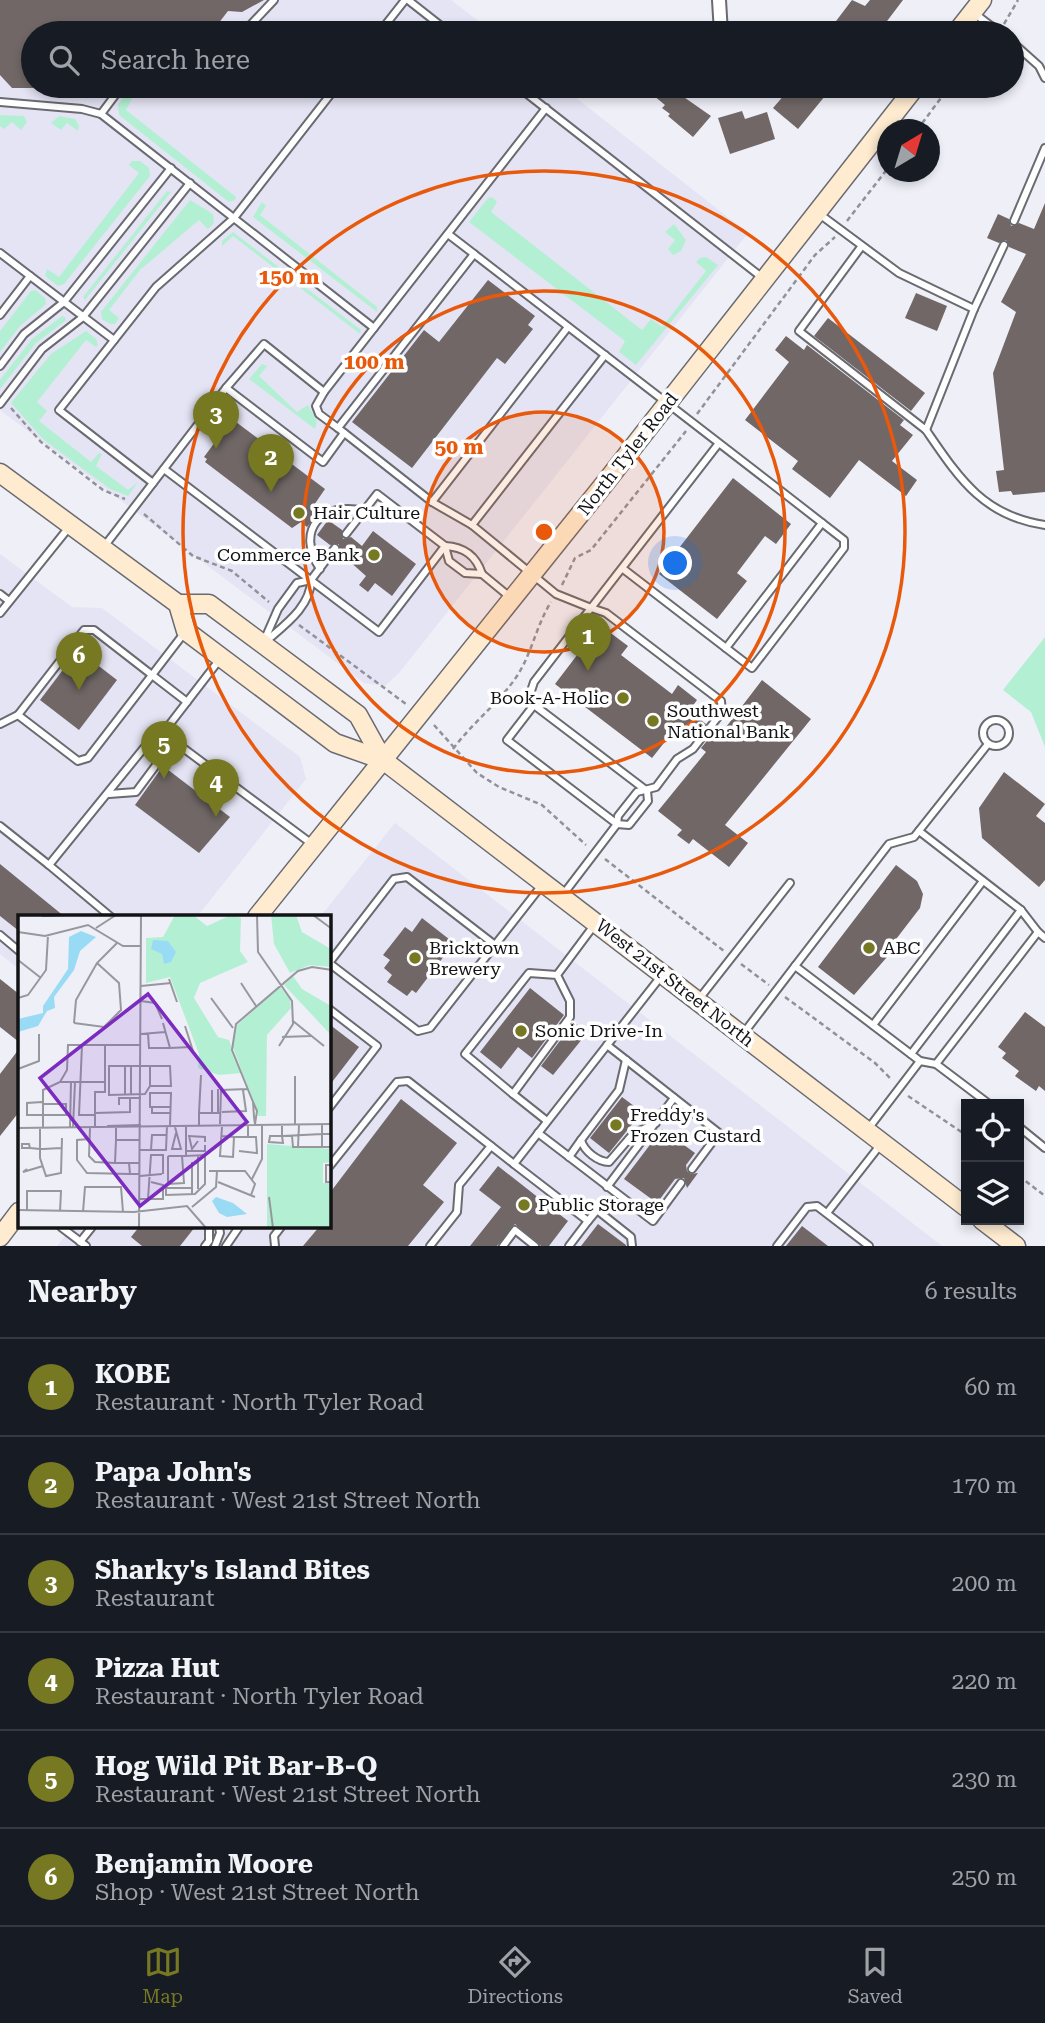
<!DOCTYPE html>
<meta charset="utf-8">
<style>
:root{--surface:#171b24;--page:#242831;--text:#f1f3f6;--muted:#9ea1a6;--line:#363941;--accent:#767922}
body{margin:0;font-family:"Roboto Serif",serif;background:var(--page);color:var(--text)}
.controls{position:absolute;right:21px;bottom:21px;display:grid;overflow:hidden;border-radius:0px;box-shadow:0 4px 10px #0003}
.controls button{width:63px;height:63px;display:grid;place-items:center;padding:0;border:0;border-bottom:2px solid var(--line);background:var(--surface);color:var(--text);font:35px sans-serif}
.compass{position:absolute;left:877px;top:119px;width:63px;height:63px;border-radius:50%;background:var(--surface);box-shadow:0 4px 10px #0003;rotate:38deg}
.you{position:absolute;left:676px;top:564px;width:24px;height:24px;margin:-18px;border:5px solid #fff;border-radius:50%;background:#1a73e8;box-shadow:0 0 0 10px #1a73e833}
.badge{display:grid;place-items:center;width:46px;height:46px;border-radius:50%;background:var(--accent);color:#fff;font-size:23px;font-weight:700}
.pin{position:absolute;translate:-50% -58px;filter:drop-shadow(0 2px 4px #0008)}
.pin::after{content:'';position:absolute;top:37px;width:24px;height:21px;background:inherit;clip-path:polygon(0 0,100% 0,50% 100%)}
.list{margin:0;padding:0;list-style:none}
h2{display:flex;justify-content:space-between;align-items:center;height:91px;margin:0;padding:0 28px;font-size:30px}
h2 small{font-size:23px;font-weight:400;color:var(--muted)}
.list li{display:grid;grid-template-columns:46px 1fr auto;gap:21px;align-items:center;box-sizing:border-box;height:98px;padding:0 28px;border-top:2px solid var(--line)}
.list b{display:block;font-size:26px;white-space:nowrap}
.list p{margin:0;font-size:23px;white-space:nowrap;color:var(--muted)}
.list em{font-size:23px;font-style:normal;color:var(--muted)}
.icon{flex:none;width:38px;height:38px;fill:none;stroke:currentColor;stroke-width:2;stroke-linecap:round;stroke-linejoin:round}
.map{position:relative;flex:none;width:1045px;height:1246px;overflow:hidden}
.search{position:absolute;background:var(--surface);box-shadow:0 4px 10px #0003;left:21px;right:21px;top:21px;height:77px;display:flex;align-items:center;gap:18px;box-sizing:border-box;padding:0 24px;border-radius:38px;color:var(--muted);font-size:26px}
.sheet{height:679px;background:var(--surface)}
nav{display:flex;justify-content:space-around;align-items:center;box-sizing:border-box;height:98px;border-top:2px solid var(--line);background:var(--surface);font-size:19px;color:var(--muted)}
nav a{display:grid;justify-items:center;gap:4px}
nav .on{color:var(--accent)}
.map>svg:first-child{display:block}
</style>
<div class="map">
<svg width="1045" height="1246" viewBox="0 0 1045 1246">
<rect width="100%" height="100%" fill="#efeff8"/>
<g fill="#e4e4f4">
<polygon points="0,0 451,0 494,33 33,33 33,86 561,86 748,233 399,673 385,686 364,683 0,410"/>
<polygon points="0,554 72,607 102,608 300,757 306,779 197,917 19,917 19,969 0,954"/>
<polygon points="395,823 942,1246 57,1246 72,1227 329,1227 329,917 320,917"/>
</g>
<g fill="#b3f0d3">
<polygon points="126,93 132,98 126,110 236,197 235,200 229,202 119,115 118,105"/>
<polygon points="0,115 24,116 27,122 21,130 12,122 4,129 0,126"/>
<polygon points="59,116 75,119 79,126 78,131 67,123 61,130 51,123"/>
<polygon points="132,161 140,161 149,168 150,176 64,284 58,286 45,276 47,269 59,277 139,173 129,165"/>
<polygon points="167,191 171,192 85,300 83,297"/>
<polygon points="492,197 497,202 491,212 642,330 651,319 662,327 706,271 696,262 700,258 706,257 718,265 636,365 619,352 625,341 469,222 488,198"/>
<polygon points="190,200 213,214 214,223 208,229 199,220 140,270 109,310 119,318 115,324 110,324 102,319 101,312"/>
<polygon points="262,202 266,206 260,215 377,307 377,312 253,217"/>
<polygon points="674,224 686,240 681,251 673,255 668,249 675,240 665,232"/>
<polygon points="233,232 361,330 360,334 233,236 222,246 222,241"/>
<polygon points="35,290 45,298 46,304 20,326 0,352 0,331 31,291"/>
<polygon points="62,316 66,318 65,321 36,343 0,389 0,380 32,339"/>
<polygon points="86,331 96,339 98,345 96,347 86,340 37,402 47,411 39,421 91,462 99,453 102,454 96,466 128,490 138,482 128,496 110,489 44,440 11,403 51,354"/>
<polygon points="262,364 267,366 259,376 297,412 308,405 317,421 315,429 249,379"/>
<polygon points="1045,637 1045,747 1031,712 1003,690"/>
</g>
<g fill="#706766">
<polygon points="0,0 264,0 242,12 228,11 211,33 33,33 33,88 12,88 0,75"/>
<polygon points="852,0 865,6 870,0 903,0 878,33 827,33"/>
<polygon points="642,86 668,86 711,116 693,137 668,116 670,114 662,108 665,105"/>
<polygon points="792,86 812,86 825,96 798,129 773,108"/>
<polygon points="742,111 745,119 767,112 775,139 730,154 718,118"/>
<polygon points="1045,203 1045,492 1013,495 1011,491 999,492 996,471 1004,470 993,373 1016,312 1001,302 1026,254 1009,247 1006,240 999,243 987,238 998,214 1009,219 1011,226 1019,223 1034,229"/>
<polygon points="488,280 535,316 528,325 533,329 505,364 497,358 412,468 352,422 424,330 439,342"/>
<polygon points="916,293 947,306 937,331 905,318"/>
<polygon points="828,318 925,393 911,411 814,336"/>
<polygon points="786,336 804,350 807,345 904,420 900,425 913,435 892,461 917,480 906,496 859,460 830,498 792,469 798,461 745,420 789,362 775,350"/>
<polygon points="232,419 325,489 312,508 318,513 307,527 301,522 292,528 205,462 207,459 204,457"/>
<polygon points="733,478 791,524 776,544 765,536 737,573 747,581 717,619 659,574"/>
<polygon points="328,520 342,530 343,539 351,537 362,546 373,531 416,564 392,596 375,583 368,592 359,585 366,576 339,552 339,544 330,545 317,535"/>
<polygon points="600,625 628,646 621,655 672,694 678,685 697,700 689,711 706,724 692,741 675,729 652,758 555,684"/>
<polygon points="78,650 117,680 79,730 40,700"/>
<polygon points="762,680 811,719 725,825 748,843 729,867 693,839 689,844 677,835 682,830 658,811 706,752 701,748 715,731 720,735"/>
<polygon points="163,766 230,817 199,853 135,805"/>
<polygon points="1004,772 1045,804 1036,816 1045,823 1045,880 1039,887 982,838 979,808"/>
<polygon points="0,864 65,917 19,917 19,931 0,916"/>
<polygon points="896,865 917,881 923,894 920,908 890,947 894,949 854,995 818,967"/>
<polygon points="422,918 454,943 416,993 412,990 407,996 387,982 392,975 384,968 390,960 383,955 405,927 412,932"/>
<polygon points="0,979 19,994 19,1042 0,1027"/>
<polygon points="530,988 564,1015 532,1058 518,1047 501,1069 480,1052"/>
<polygon points="1025,1012 1045,1027 1045,1091 1039,1086 1036,1091 1015,1076 1019,1071 1002,1058 1006,1053 998,1047"/>
<polygon points="574,1022 587,1033 553,1075 541,1066"/>
<polygon points="329,1024 359,1047 329,1086"/>
<polygon points="19,1049 19,1112 0,1136 0,1074"/>
<polygon points="622,1097 642,1112 609,1153 590,1138"/>
<polygon points="401,1099 457,1143 423,1185 444,1202 408,1246 303,1246 319,1227 329,1227 329,1194"/>
<polygon points="662,1129 695,1153 686,1165 687,1171 691,1174 698,1173 687,1188 684,1178 675,1179 657,1203 624,1179"/>
<polygon points="498,1166 568,1221 549,1246 541,1246 515,1224 497,1246 470,1246 501,1207 479,1190"/>
<polygon points="598,1224 626,1245 626,1246 581,1246"/>
<polygon points="802,1226 828,1246 786,1246"/>
<polygon points="139,1227 195,1227 180,1246 142,1246 131,1237"/>
</g>
<g fill="none" stroke-linecap="round" stroke-linejoin="round">
<defs>
<g id="lane">
<polyline points="408,0 450,33"/>
<polyline points="974,13 1000,33"/>
<polyline points="243,33 274,0"/>
<polyline points="379,33 405,0"/>
<polyline points="1012,42 1039,66 1045,78"/>
<polyline points="517,86 764,279"/>
<polyline points="0,102 82,109 101,114 122,86"/>
<polyline points="101,114 374,328 546,108"/>
<polyline points="818,213 899,273 974,309"/>
<polyline points="1014,221 1045,148"/>
<polyline points="448,234 474,254"/>
<polyline points="861,247 799,331 926,430 974,309 1004,245"/>
<polyline points="0,253 114,340"/>
<polyline points="0,315 30,276"/>
<polyline points="0,366 24,334 64,302 171,168"/>
<polyline points="226,388 323,462 344,433"/>
<polyline points="324,392 316,406 319,414 338,428"/>
<polyline points="0,404 42,349 83,317 190,183"/>
<path d="M926,430C959,478 983,516 1045,525"/>
<polyline points="164,469 379,632 445,546"/>
<polyline points="153,483 59,410 156,287 234,218 337,86"/>
<polyline points="432,502 568,327"/>
<polyline points="472,525 605,355"/>
<polyline points="346,534 377,494 445,546 449,561 465,573 482,574 511,598"/>
<path d="M445,546C464,547 476,555 482,574"/>
<polyline points="103,548 226,388 264,344 324,392 374,328"/>
<path d="M622,568L591,608L556,594L472,525L432,502L338,428L474,254C597,349 721,444 844,540V548L752,668L622,568L719,443"/>
<path d="M320,569C295,530 321,501 364,511"/>
<polyline points="0,594 9,601"/>
<polyline points="0,613 70,526"/>
<polygon points="84,630 94,630 152,675 88,758 78,761 18,715"/>
<polyline points="185,632 152,675 187,702"/>
<polyline points="264,641 278,609 297,583 311,580 335,548"/>
<path d="M264,643C283,626 311,607 311,580"/>
<polyline points="726,648 822,523"/>
<polyline points="220,659 163,733 312,844"/>
<polyline points="534,705 507,740 617,824 629,825 648,801 647,791"/>
<circle cx="996" cy="733" r="13"/>
<polyline points="0,724 18,715"/>
<polyline points="109,794 136,792 174,741"/>
<polyline points="0,826 49,865"/>
<polyline points="919,831 1021,910 1038,932"/>
<polyline points="562,896 617,824 618,816 637,792 656,787 677,759 693,749 722,712 721,701 606,613 591,608 534,682 530,694 534,705 647,791"/>
<polyline points="111,917 49,865 152,738 163,733"/>
<polyline points="0,935 19,951"/>
<polyline points="329,963 418,1031 430,1028 542,885"/>
<polyline points="329,963 394,879 407,877 495,945"/>
<polyline points="795,966 889,844 914,837 988,744"/>
<polyline points="557,975 529,973 465,1054 513,1094 570,1017 570,1001 557,975 595,924"/>
<polyline points="699,999 790,883"/>
<polyline points="329,1009 377,1046 329,1108"/>
<polyline points="873,1025 983,881"/>
<polyline points="743,1034 795,966 920,1061"/>
<polyline points="607,1045 719,1133 692,1169"/>
<polyline points="911,1054 1021,910"/>
<path d="M626,1060L619,1090L581,1140C584,1151 598,1162 609,1162L633,1134L656,1123"/>
<polyline points="936,1064 989,1104"/>
<polyline points="513,1094 547,1121"/>
<polyline points="1019,1127 1045,1148"/>
<polyline points="868,1129 920,1061 936,1064 1038,932 1045,938"/>
<polyline points="538,1133 653,1221 681,1183"/>
<polyline points="569,1157 581,1140"/>
<polyline points="329,1167 397,1082 408,1081 514,1164"/>
<polyline points="607,1187 674,1098"/>
<polyline points="827,1213 881,1144"/>
<polyline points="61,1227 86,1246"/>
<polyline points="80,1242 92,1227"/>
<polyline points="205,1246 209,1241 209,1227"/>
<polyline points="215,1246 220,1233 219,1227"/>
<polyline points="226,1246 239,1227"/>
<polyline points="275,1246 274,1236 281,1227"/>
<polyline points="430,1246 457,1212 459,1185 491,1146"/>
<polyline points="503,1246 515,1230 535,1246"/>
<polyline points="569,1246 588,1221"/>
<polyline points="632,1246 631,1237 597,1210 588,1221 514,1164 662,975"/>
<polyline points="777,1246 807,1207 817,1206 869,1246"/>
</g>
<polyline id="street" points="719,0 721,33"/>
<g id="secondary">
<polyline points="956,33 982,0"/>
<polyline points="0,473 178,604 186,631 335,743 383,760 966,1207"/>
<polyline points="178,604 209,604 358,715 383,760"/>
<polyline points="257,917 605,483 916,86"/>
<polyline points="982,1220 1016,1246"/>
<polyline points="0,1237 19,1212"/>
</g>
</defs>
<use href="#lane" stroke="#6a6a71" stroke-width="10"/>
<use href="#street" stroke="#6a6a71" stroke-width="16"/>
<use href="#secondary" stroke="#6a6a71" stroke-width="21"/>
<g stroke="#919198" stroke-width="2.5" stroke-dasharray="5 3.5" stroke-linecap="butt">
<polyline points="1004,24 1018,0"/>
<polyline points="917,130 950,86"/>
<polyline points="847,221 888,168"/>
<polyline points="11,408 41,442 103,490 125,499"/>
<polyline points="697,414 815,255 835,237"/>
<polyline points="144,514 193,556 232,571 269,602"/>
<polyline points="562,585 575,558 591,550 686,431"/>
<polyline points="299,625 406,704"/>
<polyline points="434,725 477,773 499,787 542,805 586,845"/>
<path d="M453,749C472,723 499,703 517,676C532,653 536,626 551,602"/>
<polyline points="605,859 724,951"/>
<polyline points="741,964 769,985"/>
<polyline points="785,997 875,1063 891,1079"/>
<polyline points="908,1096 966,1135"/>
<polyline points="1019,1176 1045,1196"/>
</g>
<use href="#lane" stroke="#fff" stroke-width="6"/>
<use href="#street" stroke="#fff" stroke-width="12"/>
<use href="#secondary" stroke="#feebd0" stroke-width="18"/>
</g>
<circle cx="544" cy="532" r="120" fill="#e8590c" fill-opacity=".12"/>
<g fill="none" stroke="#e8590c" stroke-width="3.5">
<circle cx="544" cy="532" r="120"/>
<circle cx="544" cy="532" r="241"/>
<circle cx="544" cy="532" r="361"/>
</g>
<g fill="#767922" stroke="#fff" stroke-width="2.5">
<circle cx="299" cy="513" r="7"/>
<circle cx="374" cy="555" r="7"/>
<circle cx="623" cy="698" r="7"/>
<circle cx="653" cy="721" r="7"/>
<circle cx="869" cy="948" r="7"/>
<circle cx="415" cy="958" r="7"/>
<circle cx="521" cy="1031" r="7"/>
<circle cx="616" cy="1125" r="7"/>
<circle cx="524" cy="1205" r="7"/>
</g>
<g text-anchor="middle" stroke-width="7" stroke-linejoin="round" paint-order="stroke">
<g font-size="18" fill="#131316" stroke="#fff">
<text transform="translate(628 454) rotate(-52)" y="6">North Tyler Road</text>
<text transform="translate(675 983) rotate(38)" y="6">West 21st Street North</text>
</g>
<g font-size="18" fill="#131316" stroke="#fff" text-anchor="start">
<text x="313" y="519">Hair Culture</text>
<text x="360" y="561" text-anchor="end">Commerce Bank</text>
<text x="609" y="704" text-anchor="end">Book-A-Holic</text>
<text x="667" y="717">Southwest<tspan x="667" dy="21">National Bank</tspan></text>
<text x="429" y="954">Bricktown<tspan x="429" dy="21">Brewery</tspan></text>
<text x="883" y="954">ABC</text>
<text x="535" y="1037">Sonic Drive-In</text>
<text x="630" y="1121">Freddy's<tspan x="630" dy="21">Frozen Custard</tspan></text>
<text x="538" y="1211">Public Storage</text>
</g>
</g>
<g transform="translate(18 915)">
<rect width="313" height="313" fill="#efeff8"/>
<path d="M157,0H175L189,11L213,0L223,3L222,36L230,47L182,68L176,83L200,122L211,125L223,158L201,160L180,153L181,139L152,62L128,68V23L145,22ZM253,0H278L284,17L313,34V52L292,50L272,58L256,29ZM275,61L284,74L313,91V120L266,70ZM262,72L272,83L273,93L249,120L248,201H240L215,132L219,110ZM249,229L313,234V247L305,248V268H313V313H249Z" fill="#b3f0d3"/>
<path d="M63,16L78,22L62,36L56,55L36,82L37,93L29,96L20,111L0,117V104L25,98V91L50,54L51,22ZM135,25L150,26L158,37L153,47L146,49L144,39L133,34ZM198,282L215,288L229,299L209,302L201,298L194,286Z" fill="#99dbf5"/>
<path fill="none" stroke="#97979e" stroke-width="2" d="M239,0L240,37L274,86L275,109L261,131M295,0L314,14M24,1L47,0M78,13L98,0M0,17L27,21L70,10L105,31H122M0,45L23,63M151,64L159,87M223,68L238,91M123,71L153,68M0,83L10,80L28,55L30,20M193,83L215,113M123,86L137,88L144,104M275,106L306,131M56,108L86,112L103,95L101,68L79,48M56,108L58,85L79,48L99,28M167,111L175,136M123,119L147,117M130,119L131,133H152L145,108M264,122L293,121M64,130L61,200H77M152,133L173,132M107,151V180M113,151V179M132,151V171H153L152,151H91V180L127,179L132,171M0,154L21,146V119M277,161V209M42,167H87V130M200,174V198M194,175V198M24,187L9,188V200H48V189M235,187L214,135L218,109L280,56L294,52L314,55M235,187L239,196L237,209L236,202ZM25,189H49M101,190V183H123M134,192V198H152M204,197L228,196L225,175M77,198L112,197V183M181,198L183,160M202,209L203,175L230,174M152,210L153,178H132V192H152M181,210V198H202M77,211V177H87V167M89,211L123,210M22,212V243L28,261L43,258L44,223M25,212V175L42,167L49,155L50,130H123M52,212L53,167M55,212L57,167M157,212L163,234H154L158,218M168,212V241L187,240V269L177,279L148,280V273H174M204,212L202,241L215,242L216,222L204,221M0,213L314,209M72,213L71,241L77,247L97,248M98,213V225H122M170,221L187,222V227M171,221L174,234L180,226M264,221L265,228L251,227L252,221H264V209M265,221L304,219V209M274,221L275,232H314M216,222H230V210M72,224L59,225V245L69,258L112,259M98,225L97,248H121M280,232L281,210M304,232V219H314M12,233L11,229H4V233H12L22,234H25L43,233M122,235H148L149,211M133,235L134,220H148M168,236H187V230M221,236L239,238L238,222H230M164,241L166,268L150,269V242L151,241H168M180,241V274M111,248L112,259H122M308,250H314L313,267H308ZM9,254L5,257L25,251M191,256H227L237,269L233,280M122,261L144,259M234,264L244,244V209M200,267L237,282M174,279V248H180M251,282L255,313M122,284H145V270L133,267M130,284L133,240H145V259M174,292L198,272L199,256M0,295L116,297L169,291L188,313M9,296V276H43L42,297M65,297L67,272H103L105,297M121,313L123,0"/>
<path fill="#7b2cbf" fill-opacity="0.15" stroke="#7b2cbf" stroke-width="3.5" d="M130,79L229,207L122,291L22,163Z"/>
<rect width="313" height="313" fill="none" stroke="#131316" stroke-width="3.5"/>
</g>
<circle cx="544" cy="532" r="10" fill="#e8590c" stroke="#fff" stroke-width="3.5"/>
<g font-size="21" text-anchor="middle" font-weight="bold" fill="#e8590c" stroke="#fff" stroke-width="7" stroke-linejoin="round" paint-order="stroke">
<text x="289" y="284">150 m</text>
<text x="374" y="369">100 m</text>
<text x="459" y="454">50 m</text>
</g>
</svg>
<div class="controls">
<button><svg class="icon" aria-label="locate" viewBox="0 0 24 24"><circle cx="12" cy="12" r="6"/><path d="M12 2v4M12 18v4M2 12h4M18 12h4"/></svg></button>
<button><svg class="icon" aria-label="layers" viewBox="0 0 24 24"><path d="M12 4l9 5-9 5-9-5zM3 14l9 5 9-5"/></svg></button>
</div>
<svg class="compass" viewBox="-18 -18 36 36"><path d="M0-13l5 13h-10z" fill="#e53935"/><path d="M0 13l5-13h-10z" fill="#9ea1a6"/></svg>
<div class="you"></div>
<div class="pin badge" style="left:588px;top:671px">1</div>
<div class="pin badge" style="left:271px;top:492px">2</div>
<div class="pin badge" style="left:216px;top:449px">3</div>
<div class="pin badge" style="left:216px;top:817px">4</div>
<div class="pin badge" style="left:164px;top:779px">5</div>
<div class="pin badge" style="left:79px;top:690px">6</div>
<div class="search"><svg class="icon" aria-label="search" viewBox="0 0 24 24"><circle cx="10" cy="10" r="6"/><path d="M15 15l6 6"/></svg>Search here</div>
</div>
<section class="sheet">
<h2>Nearby<small>6 results</small></h2>
<ul class="list">
<li><span class="badge">1</span><div><b>KOBE</b><p>Restaurant · North Tyler Road</p></div><em>60 m</em></li>
<li><span class="badge">2</span><div><b>Papa John's</b><p>Restaurant · West 21st Street North</p></div><em>170 m</em></li>
<li><span class="badge">3</span><div><b>Sharky's Island Bites</b><p>Restaurant</p></div><em>200 m</em></li>
<li><span class="badge">4</span><div><b>Pizza Hut</b><p>Restaurant · North Tyler Road</p></div><em>220 m</em></li>
<li><span class="badge">5</span><div><b>Hog Wild Pit Bar-B-Q</b><p>Restaurant · West 21st Street North</p></div><em>230 m</em></li>
<li><span class="badge">6</span><div><b>Benjamin Moore</b><p>Shop · West 21st Street North</p></div><em>250 m</em></li>
</ul>
</section>
<nav>
<a class="on"><svg class="icon" aria-label="map" viewBox="0 0 24 24"><path d="M3 6l6-2 6 2 6-2v14l-6 2-6-2-6 2zM9 4v14M15 6v14"/></svg>Map</a>
<a><svg class="icon" aria-label="directions" viewBox="0 0 24 24"><path d="M12 3l9 9-9 9-9-9zM9 14v-3h6M13 9l2 2-2 2"/></svg>Directions</a>
<a><svg class="icon" aria-label="saved" viewBox="0 0 24 24"><path d="M7 4h10v16l-5-4-5 4z"/></svg>Saved</a>
</nav>
